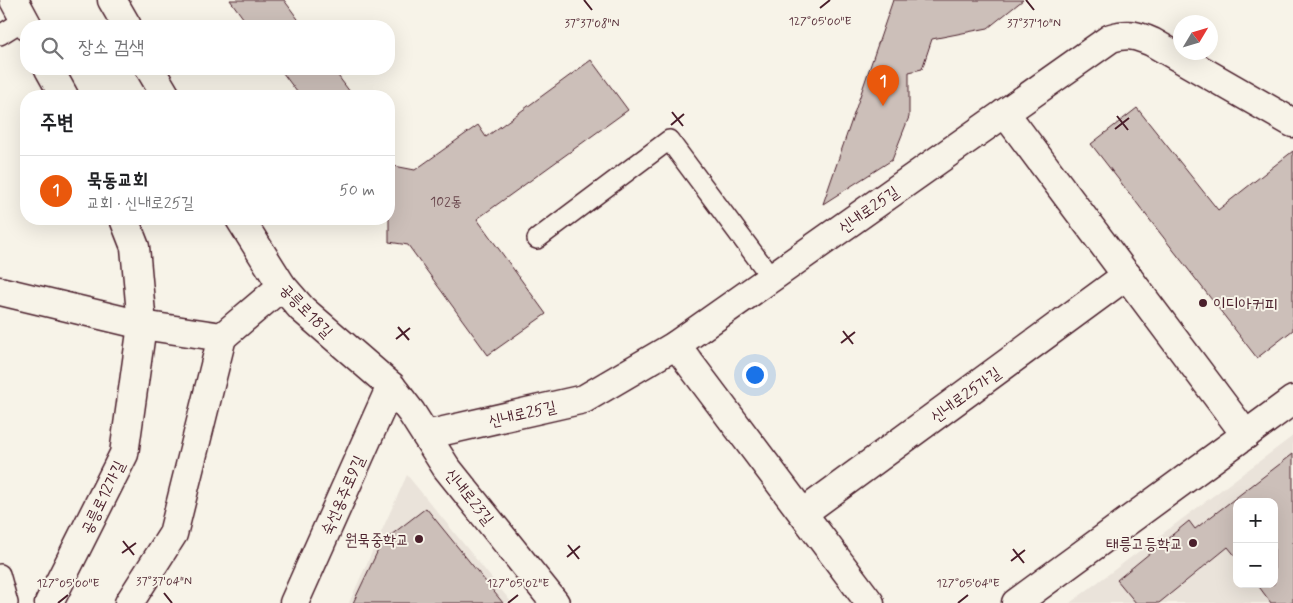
<!DOCTYPE html>
<html lang="ko">
<meta charset="utf-8">
<style>
:root{--surface:#fff;--page:#f2f2f2;--text:#202124;--muted:#757577;--line:#e0e0e0;--accent:#ea580c}
body{margin:0;font-family:Mynerve,"Poor Story",sans-serif;background:var(--page);color:var(--text)}
.controls{position:absolute;right:15px;bottom:15px;display:grid;overflow:hidden;border-radius:10px;box-shadow:0 5px 20px #0002}
.controls button{width:45px;height:45px;display:grid;place-items:center;padding:0;border:0;border-bottom:1px solid var(--line);background:var(--surface);color:var(--text);font:25px sans-serif}
.compass{position:absolute;left:1173px;top:15px;width:45px;height:45px;border-radius:50%;background:var(--surface);box-shadow:0 5px 20px #0002;rotate:52deg}
.you{position:absolute;left:754px;top:374px;width:18px;height:18px;margin:-12px;border:4px solid #fff;border-radius:50%;background:#1a73e8;box-shadow:0 0 0 8px #1a73e833}
.badge{display:grid;place-items:center;width:32px;height:32px;border-radius:50%;background:var(--accent);color:#fff;font-size:16px;font-weight:700}
.pin{position:absolute;translate:-50% -41px;filter:drop-shadow(0 1px 2px #0008)}
.pin::after{content:'';position:absolute;top:26px;width:18px;height:15px;background:inherit;clip-path:polygon(0 0,100% 0,50% 100%)}
.list{margin:0;padding:0;list-style:none}
h2{display:flex;justify-content:space-between;align-items:center;height:65px;margin:0;padding:0 20px;font-size:21px}
h2 small{font-size:16px;font-weight:400;color:var(--muted)}
.list li{display:grid;grid-template-columns:32px 1fr auto;gap:15px;align-items:center;box-sizing:border-box;height:70px;padding:0 20px;border-top:1px solid var(--line)}
.list b{display:block;font-size:19px;white-space:nowrap}
.list p{margin:0;font-size:16px;white-space:nowrap;color:var(--muted)}
.list em{font-size:16px;font-style:normal;color:var(--muted)}
.icon{flex:none;width:28px;height:28px;fill:none;stroke:currentColor;stroke-width:2;stroke-linecap:round;stroke-linejoin:round}
.map{position:relative;flex:none;width:1293px;height:603px;overflow:hidden}
.search{position:absolute;background:var(--surface);box-shadow:0 5px 20px #0002;left:20px;top:20px;width:375px;height:55px;display:flex;align-items:center;gap:12px;box-sizing:border-box;padding:0 18px;border-radius:20px;color:var(--muted);font-size:19px}
.panel{position:absolute;background:var(--surface);box-shadow:0 5px 20px #0002;left:20px;top:90px;width:375px;height:135px;border-radius:20px}
.map>svg:first-child{display:block}
</style>
<div class="map">
<svg width="1293" height="603" viewBox="0 0 1293 603">
<rect width="100%" height="100%" fill="#f7f3e8"/>
<filter id="ink" filterUnits="userSpaceOnUse"><feTurbulence type="fractalNoise" baseFrequency=".02" numOctaves="2"/><feDisplacementMap in="SourceGraphic" scale="10" xChannelSelector="R" yChannelSelector="G"/><feConvolveMatrix kernelMatrix="1 2 1 2 8 2 1 2 1" color-interpolation-filters="sRGB"/></filter>
<g filter="url(#ink)">
<g fill="#eae3da" fill-rule="evenodd">
<path d="M1293,436V603H1070ZM1237,502H1274V584H1237Z"/>
<polygon points="407,475 512,603 349,603"/>
</g>
<g fill="#ccbfb9" stroke="#4a1f2b">
<polygon points="230,0 284,0 303,26 249,26"/>
<polygon points="893,0 1023,0 988,28 932,39 922,69 909,72 909,117 892,160 823,204"/>
<polygon points="591,60 628,110 477,219 546,314 488,355 408,245 389,242 389,165 415,170 478,125 486,137"/>
<polygon points="280,69 333,69 353,96 300,96"/>
<polygon points="1137,108 1218,210 1293,151 1293,330 1257,358 1091,144"/>
<polygon points="1293,454 1293,603 1271,603 1257,584 1274,584 1274,502 1237,502 1237,558 1228,547 1159,603 1136,603 1117,580 1189,521 1195,529"/>
<polygon points="426,508 503,603 353,603 382,542"/>
</g>
<g fill="none" stroke-linecap="round" stroke-linejoin="round">
<defs>
<g id="service">
<polyline points="0,35 24,20"/>
<polyline points="537,239 669,140 771,277"/>
<polyline points="0,574 8,603"/>
</g>
<g id="minor">
<polyline points="14,0 28,26"/>
<polyline points="49,69 64,96"/>
<polyline points="1005,113 1246,435"/>
<polyline points="0,291 142,325 222,337 282,286"/>
<polyline points="676,345 870,603"/>
<path d="M426,435L584,399L676,345L1111,38C1128,33 1136,35 1152,42L1293,123"/>
<polyline points="803,513 1127,275"/>
<polyline points="49,603 124,454 142,325 135,247 124,219"/>
<polyline points="129,603 173,534 222,337"/>
<polyline points="294,603 391,386"/>
<polyline points="1016,603 1293,400"/>
</g>
<g id="tertiary">
<polyline points="112,0 127,26"/>
<polyline points="150,69 166,96"/>
<polyline points="240,219 282,286 302,309 391,386 411,412 446,467 555,603"/>
</g>
</defs>
<use href="#service" stroke="#4a1f2b" stroke-width="22"/>
<use href="#minor" stroke="#4a1f2b" stroke-width="31"/>
<use href="#tertiary" stroke="#4a1f2b" stroke-width="31"/>
<use href="#service" stroke="#f7f3e8" stroke-width="19"/>
<use href="#minor" stroke="#f7f3e8" stroke-width="28"/>
<use href="#tertiary" stroke="#f7f3e8" stroke-width="28"/>
</g>
</g>
<path fill="none" stroke="#4a1f2b" stroke-width="2" d="M584,0L592,10M1026,0L1034,10M820,8L830,0M672,112L683,126M1117,116L1128,130M671,125L684,114M1115,129L1129,118M398,327L409,340M843,331L853,344M396,339L410,328M841,343L855,332M123,541L134,555M568,545L579,559M1013,549L1024,563M122,553L136,543M567,557L580,546M1011,561L1025,550M164,593L172,603M58,603L68,595M508,603L518,595M958,603L968,595"/>
<g fill="#4a1f2b" stroke="#f7f3e8" stroke-width="2">
<circle cx="1203" cy="303" r="5"/>
<circle cx="419" cy="539" r="5"/>
<circle cx="1193" cy="543" r="5"/>
</g>
<g text-anchor="middle" stroke-width="4" stroke-linejoin="round" paint-order="stroke">
<g font-size="14" fill="#6a474e">
<text x="446" y="206">102동</text>
</g>
<g font-size="16" fill="#4a1f2b" stroke="#f7f3e8">
<text transform="translate(868 209) rotate(-35)" y="6">신내로25길</text>
<text transform="translate(307 310) rotate(46)" y="6">공릉로18길</text>
<text transform="translate(965 394) rotate(-36)" y="6">신내로25가길</text>
<text transform="translate(522 413) rotate(-13)" y="6">신내로25길</text>
<text transform="translate(342 495) rotate(-66)" y="6">숙선옹주로9길</text>
<text transform="translate(470 496) rotate(51)" y="6">신내로23길</text>
<text transform="translate(102 497) rotate(-64)" y="6">공릉로12가길</text>
</g>
<g font-size="16" fill="#4a1f2b" stroke="#f7f3e8" text-anchor="end">
<text x="1213" y="309" text-anchor="start">이디아커피</text>
<text x="409" y="545">원묵중학교</text>
<text x="1183" y="549">태릉고등학교</text>
</g>
</g>
<g font-size="12" text-anchor="middle" fill="#4a1f2b" stroke="#f7f3e8" stroke-width="4" stroke-linejoin="round" paint-order="stroke">
<text x="820" y="25">127°05'00"E</text>
<text x="592" y="27">37°37'08"N</text>
<text x="1034" y="27">37°37'10"N</text>
<text x="164" y="585">37°37'04"N</text>
<text x="68" y="587">127°05'00"E</text>
<text x="518" y="587">127°05'02"E</text>
<text x="968" y="587">127°05'04"E</text>
</g>
</svg>
<div class="controls">
<button>+</button>
<button>−</button>
</div>
<svg class="compass" viewBox="-18 -18 36 36"><path d="M0-13l5 13h-10z" fill="#e53935"/><path d="M0 13l5-13h-10z" fill="#757577"/></svg>
<div class="you"></div>
<div class="pin badge" style="left:883px;top:106px">1</div>
<div class="search"><svg class="icon" aria-label="search" viewBox="0 0 24 24"><circle cx="10" cy="10" r="6"/><path d="M15 15l6 6"/></svg>장소 검색</div>
<section class="panel">
<h2>주변<small></small></h2>
<ul class="list">
<li><span class="badge">1</span><div><b>묵동교회</b><p>교회 · 신내로25길</p></div><em>50 m</em></li>
</ul>
</section>
</div>
